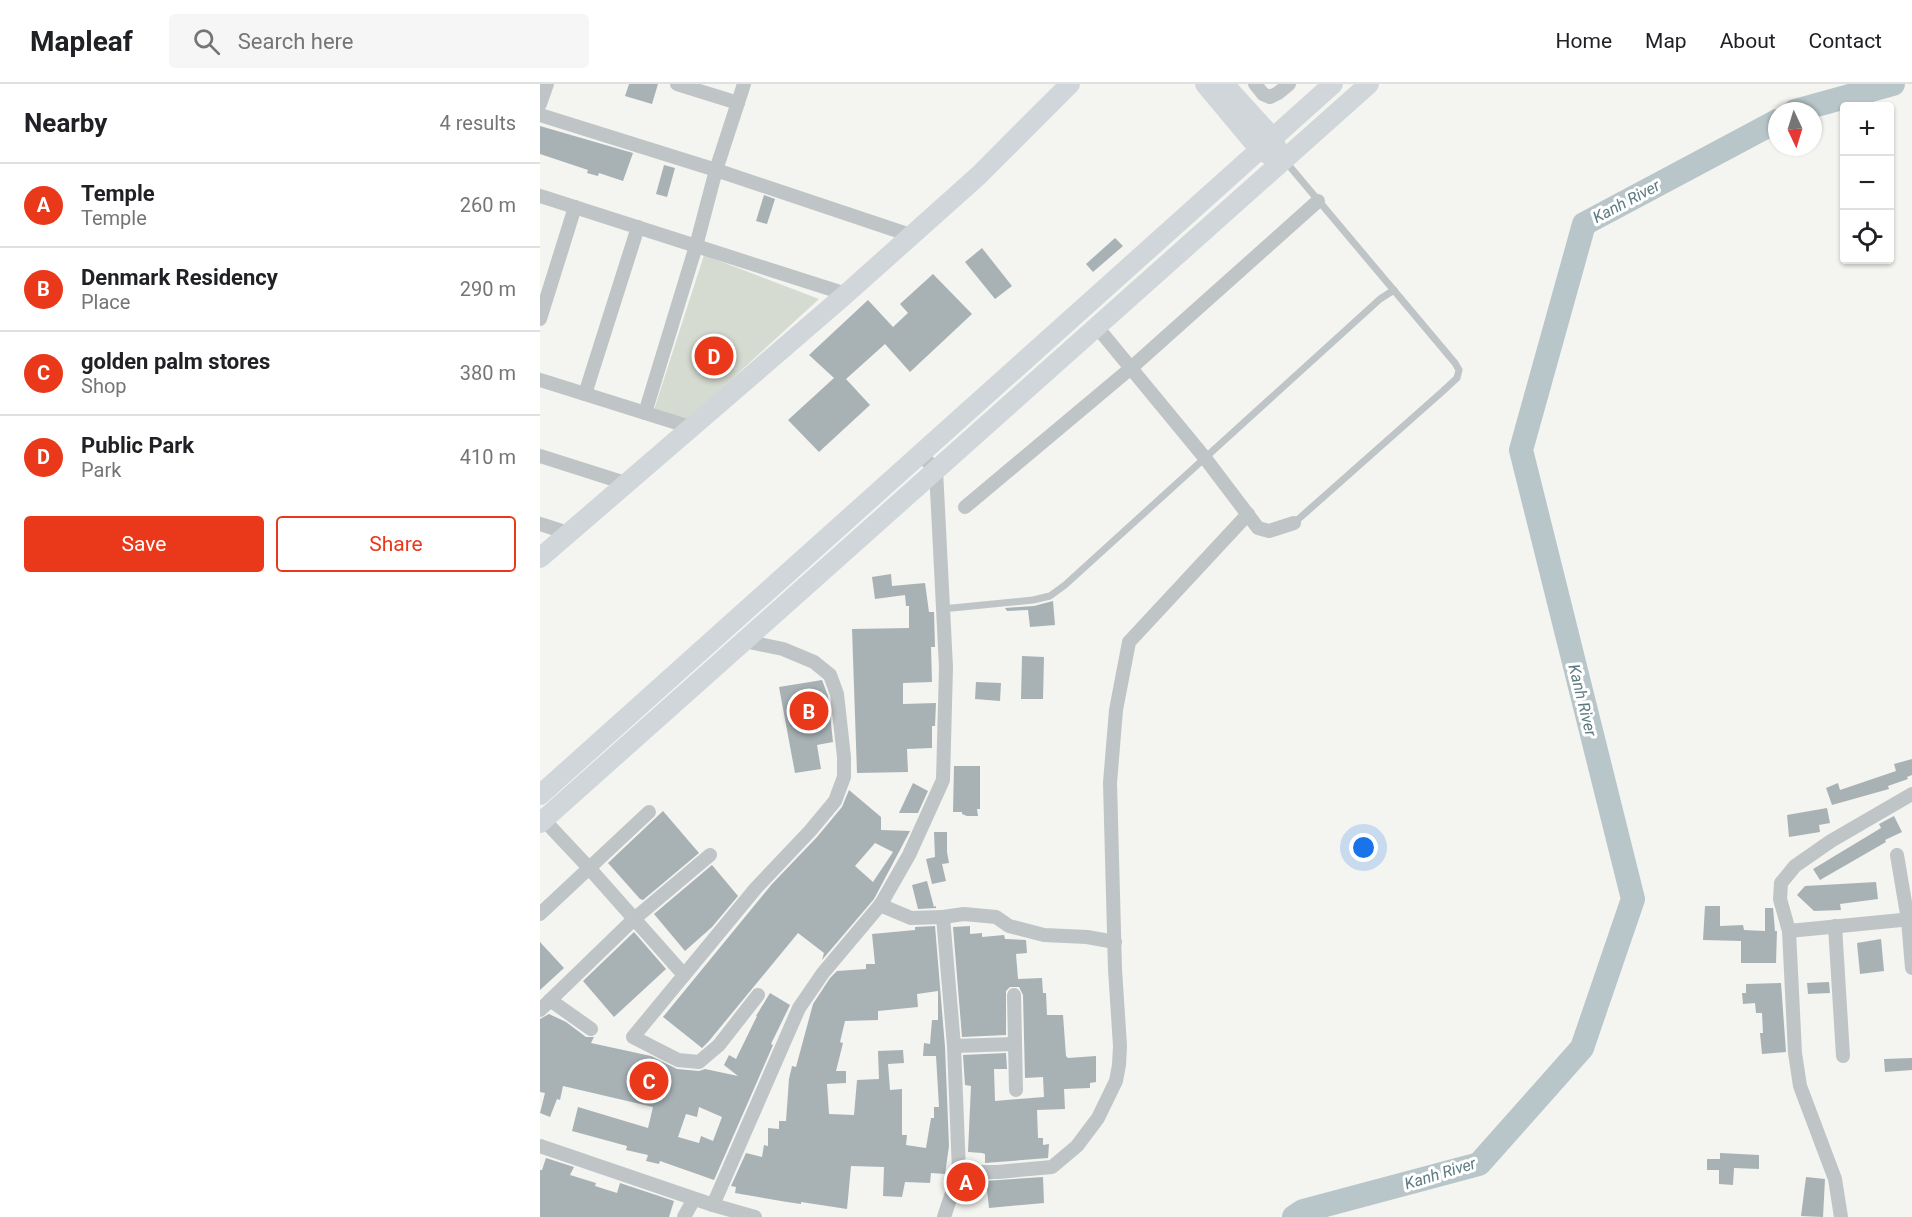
<!DOCTYPE html>
<meta charset="utf-8">
<style>
:root{--surface:#fff;--page:#f6f6f6;--text:#202124;--muted:#757577;--line:#e0e0e0;--accent:#ea381a}
body{margin:0;font-family:Roboto,sans-serif;background:var(--page);color:var(--text)}
.controls{position:absolute;right:18px;top:18px;display:grid;overflow:hidden;border-radius:6px;box-shadow:0 2px 4px #0004}
.controls button{width:54px;height:54px;display:grid;place-items:center;padding:0;border:0;border-bottom:2px solid var(--line);background:var(--surface);color:var(--text);font:30px sans-serif}
.compass{position:absolute;left:1228px;top:18px;width:54px;height:54px;border-radius:50%;background:var(--surface);box-shadow:0 2px 4px #0004;rotate:176deg}
.you{position:absolute;left:824px;top:764px;width:21px;height:21px;margin:-15px;border:4px solid #fff;border-radius:50%;background:#1a73e8;box-shadow:0 0 0 9px #1a73e833}
.badge{display:grid;place-items:center;width:39px;height:39px;border-radius:50%;background:var(--accent);color:#fff;font-size:20px;font-weight:700}
.pin{position:absolute;translate:-50% -50%;border:3px solid #fff;box-shadow:0 2px 6px #0006}
.list{margin:0;padding:0;list-style:none}
h2{display:flex;justify-content:space-between;align-items:center;height:78px;margin:0;padding:0 24px;font-size:26px}
h2 small{font-size:20px;font-weight:400;color:var(--muted)}
.list li{display:grid;grid-template-columns:39px 1fr auto;gap:18px;align-items:center;box-sizing:border-box;height:84px;padding:0 24px;border-top:2px solid var(--line)}
.list b{display:block;font-size:22px;white-space:nowrap}
.list p{margin:0;font-size:20px;white-space:nowrap;color:var(--muted)}
.list em{font-size:20px;font-style:normal;color:var(--muted)}
.actions{display:flex;gap:12px;padding:18px 24px}
.actions a{flex:1;padding:14px 0;border:2px solid var(--accent);border-radius:6px;text-align:center;font-size:21px;color:var(--accent)}
.actions .main{background:var(--accent);color:#fff}
.icon{flex:none;width:33px;height:33px;fill:none;stroke:currentColor;stroke-width:2;stroke-linecap:round;stroke-linejoin:round}
.map{position:relative;flex:none;width:1372px;height:1133px;overflow:hidden}
header{display:flex;align-items:center;gap:36px;box-sizing:border-box;height:84px;padding:0 30px;background:var(--surface);border-bottom:2px solid var(--line)}
header strong{font-size:28px}
nav{display:flex;gap:33px;margin-inline-start:auto;font-size:21px}
.search{width:420px;height:54px;background:var(--page);display:flex;align-items:center;gap:15px;box-sizing:border-box;padding:0 21px;border-radius:6px;color:var(--muted);font-size:22px}
main{display:flex}
aside{flex:1;background:var(--surface)}
.map>svg:first-child{display:block}
</style>
<header>
<strong>Mapleaf</strong>
<div class="search"><svg class="icon" aria-label="search" viewBox="0 0 24 24"><circle cx="10" cy="10" r="6"/><path d="M15 15l6 6"/></svg>Search here</div>
<nav><a>Home</a><a>Map</a><a>About</a><a>Contact</a></nav>
</header>
<main>
<aside>
<h2>Nearby<small>4 results</small></h2>
<ul class="list">
<li><span class="badge">A</span><div><b>Temple</b><p>Temple</p></div><em>260 m</em></li>
<li><span class="badge">B</span><div><b>Denmark Residency</b><p>Place</p></div><em>290 m</em></li>
<li><span class="badge">C</span><div><b>golden palm stores</b><p>Shop</p></div><em>380 m</em></li>
<li><span class="badge">D</span><div><b>Public Park</b><p>Park</p></div><em>410 m</em></li>
</ul>
<div class="actions"><a class="main">Save</a><a>Share</a></div>
</aside>
<div class="map">
<svg width="1372" height="1133" viewBox="0 0 1372 1133">
<rect width="100%" height="100%" fill="#f4f4f0"/>
<polygon fill="#d6dbd1" points="164,171 279,215 146,337 113,329"/>
<g fill="none" stroke-linecap="round" stroke-linejoin="round">
<g stroke="#b8c6ca" stroke-width="24">
<polyline points="1255,27 1353,0"/>
<polyline points="754,1133 763,1127 939,1080 1042,964 1093,815 981,366 1044,140 1237,37"/>
</g>
</g>
<g fill="#a8b2b5" fill-rule="evenodd">
<polygon points="89,0 118,0 112,20 85,12"/>
<polygon points="0,42 93,69 83,97 59,89 58,92 47,89 48,86 0,70"/>
<polygon points="124,81 135,84 127,113 116,110"/>
<polygon points="224,111 235,115 227,140 216,137"/>
<polygon points="575,154 583,162 553,188 546,180"/>
<polygon points="442,164 472,202 455,215 425,178"/>
<polygon points="393,190 432,230 370,288 345,260 306,295 330,321 279,368 248,336 294,294 269,271 328,216 353,243 368,229 360,220"/>
<polygon points="351,490 352,502 385,499 389,528 394,528 395,563 391,563 392,598 363,599 363,620 396,619 395,642 392,642 392,664 367,665 368,688 317,689 312,545 369,544 369,522 366,522 365,511 335,515 332,493"/>
<polygon points="513,517 515,541 490,543 488,526 467,527 465,524 494,522"/>
<polygon points="482,572 504,573 503,615 481,615"/>
<polygon points="282,596 288,612 293,658 277,661 281,685 255,689 239,603"/>
<polygon points="436,598 461,599 460,617 435,615"/>
<polygon points="1372,675 1372,691 1367,693 1368,695 1348,702 1349,705 1292,721 1286,704 1298,699 1300,706 1356,687 1354,680"/>
<polygon points="414,682 440,682 440,725 437,725 438,732 427,732 422,730 422,728 413,728"/>
<polygon points="373,699 388,707 378,729 359,729"/>
<path d="M309,706L341,733V746L370,747L334,815L282,876L284,869L258,849L169,957L162,964L123,933L232,800L277,753L302,723ZM335,759L353,768L333,798L315,782Z"/>
<polygon points="1287,724 1290,739 1279,741 1280,748 1249,753 1247,731"/>
<polygon points="123,727 159,769 103,816 100,815 68,779"/>
<polygon points="1354,732 1362,748 1345,756 1346,758 1280,796 1273,785 1341,744 1339,740"/>
<polygon points="394,748 407,748 407,768 409,779 402,780 406,797 392,800 386,775 395,773"/>
<polygon points="172,781 198,812 172,843 145,867 114,830"/>
<polygon points="387,797 394,823 396,822 396,824 378,825 372,801"/>
<polygon points="1336,798 1338,815 1300,820 1301,826 1274,827 1257,811 1265,802"/>
<polygon points="1165,822 1180,822 1180,842 1203,841 1204,846 1225,847 1225,824 1233,824 1235,847 1237,847 1236,879 1201,879 1201,857 1163,856"/>
<path d="M395,842L405,963L409,1062L405,1090L391,1089L390,1099L365,1098L362,1113L343,1112L344,1083L311,1082L307,1125L261,1118V1120L247,1118L195,1109L196,1103L191,1102L206,1069L222,1073L224,1061L228,1062V1044L239,1045V1037H246L249,995L252,982L256,983L273,920L290,894L297,887L326,885V880H335L332,850L375,846V843ZM398,907V936H392L390,960L384,959L383,972H396L399,1023H394V1034H391L386,1064L366,1061L367,1051H362V1005L350,1006L348,980L364,979L363,966L338,967L339,995L317,996L314,1031L289,1030L287,1000L306,999V987H296L303,959L300,958L305,937L338,936V927L378,923L377,910Z"/>
<polygon points="430,842 430,850 442,849 442,853 464,851 465,855 486,856 487,869 476,870 478,895 502,894 503,909 506,909 507,931 523,931 526,972 528,974 556,972 556,998 550,999 550,1004 524,1005 525,1025 497,1026 498,1054 503,1054 503,1061 509,1060 508,1074 445,1079 445,1070 442,1069 428,1068 431,1002 425,1001 423,971 466,969 467,985 454,985 455,1017 504,1013 503,993 485,994 483,911 479,903 470,903 466,907 466,951 422,953 413,843"/>
<polygon points="94,848 126,885 74,933 43,897"/>
<polygon points="1341,855 1344,887 1320,890 1317,859"/>
<polygon points="0,858 24,884 0,906"/>
<polygon points="1289,898 1290,909 1268,910 1267,899"/>
<polygon points="1241,899 1246,968 1222,970 1220,949 1223,949 1222,929 1216,929 1215,919 1203,920 1202,909 1206,909 1206,900"/>
<path d="M230,909L250,921L231,960L233,961L230,968L174,1096L120,1077L119,1080L106,1077L108,1071L86,1066L87,1062L32,1047L38,1023L108,1044L113,1023L23,1002L20,1016L17,1015L10,1033L0,1029L5,1009L0,1008V935L9,930L26,938L46,953H54L51,959L111,972L137,985L159,987L165,985L198,992L184,981L189,971L196,975L217,932H216ZM159,1023L182,1033L173,1057L161,1052L159,1059L138,1053L146,1030L157,1033Z"/>
<polygon points="1372,974 1372,986 1345,988 1344,975"/>
<polygon points="1180,1069 1219,1071 1219,1085 1194,1084 1193,1101 1179,1100 1179,1086 1167,1086 1167,1075 1180,1075"/>
<polygon points="6,1074 34,1083 30,1091 56,1099 55,1102 77,1109 80,1099 134,1117 129,1133 0,1133 0,1086 2,1086"/>
<polygon points="503,1093 504,1119 449,1124 447,1106 444,1106 444,1097"/>
<polygon points="1266,1093 1285,1095 1283,1133 1261,1132"/>
</g>
<g fill="none" stroke-linecap="round" stroke-linejoin="round">
<g stroke="#bfc4c6" stroke-width="7">
<polyline points="746,78 915,279 919,286 917,294 903,307 754,439"/>
<polyline points="402,525 493,516 510,512 525,501 840,215 854,206"/>
</g>
<g stroke="#bfc4c6" stroke-width="14">
<polyline points="137,0 198,19"/>
<polyline points="715,0 723,10 730,13 738,9 749,0"/>
<polyline points="0,20 7,0"/>
<polyline points="0,31 176,86 370,151"/>
<polyline points="0,112 306,210"/>
<polyline points="0,235 35,123"/>
<polyline points="557,243 665,374 718,444 729,447 754,439"/>
<polyline points="0,296 150,343"/>
<polyline points="45,310 98,143"/>
<polyline points="105,329 156,162 176,86 204,0"/>
<polyline points="0,372 85,399"/>
<polyline points="425,423 591,284 778,117"/>
<polyline points="0,440 28,449"/>
<polyline points="204,557 243,565 274,578 290,591 297,610 304,673 304,693 295,717 270,747 216,804 93,953 138,976 159,978 179,961 218,911"/>
<polyline points="4,736 50,785 144,891"/>
<polyline points="1357,771 1368,836 1372,884"/>
<polyline points="340,821 371,834 403,833 414,962 419,1088 404,1133"/>
<polyline points="0,830 109,728"/>
<polyline points="403,833 424,830 456,833 469,842 504,851 547,853 575,858"/>
<polyline points="1295,842 1303,972"/>
<polyline points="1249,847 1372,835"/>
<polyline points="474,911 476,1006"/>
<polyline points="10,916 51,945"/>
<polyline points="0,926 94,835 170,771"/>
<polyline points="414,962 474,960"/>
<polyline points="0,1062 173,1121 215,1133"/>
<polyline points="419,1088 458,1088 512,1083 537,1062 558,1034 576,997 579,981 580,962 575,885 570,699 576,626 589,558 708,430"/>
<polyline points="173,1121 259,924 283,889 341,820 369,771 403,696 406,583 396,386 380,370"/>
<polyline points="144,1133 154,1115"/>
<polyline points="1301,1133 1295,1095 1260,1002 1255,969 1249,847 1240,815 1241,799 1255,782 1291,757 1372,710"/>
</g>
<g stroke="#d0d6da" stroke-width="20">
<polyline points="665,0 720,66 731,72"/>
<polyline points="684,0 733,54 737,65"/>
<polyline points="0,474 306,210 438,92 530,0"/>
<polyline points="0,711 793,0"/>
<polyline points="0,739 829,0"/>
</g>
</g>
<g text-anchor="middle" stroke-width="6" stroke-linejoin="round" paint-order="stroke">
<g font-size="16" font-style="italic" fill="#5d7a80" stroke="#fff">
<text transform="translate(1086 117) rotate(-28)" y="6">Kanh River</text>
<text transform="translate(1043 616) rotate(76)" y="6">Kanh River</text>
<text transform="translate(900 1089) rotate(-17)" y="6">Kanh River</text>
</g>
</g>
</svg>
<div class="controls">
<button>+</button>
<button>−</button>
<button><svg class="icon" aria-label="locate" viewBox="0 0 24 24"><circle cx="12" cy="12" r="6"/><path d="M12 2v4M12 18v4M2 12h4M18 12h4"/></svg></button>
</div>
<svg class="compass" viewBox="-18 -18 36 36"><path d="M0-13l5 13h-10z" fill="#e53935"/><path d="M0 13l5-13h-10z" fill="#757577"/></svg>
<div class="you"></div>
<div class="pin badge" style="left:426px;top:1098px">A</div>
<div class="pin badge" style="left:269px;top:627px">B</div>
<div class="pin badge" style="left:109px;top:997px">C</div>
<div class="pin badge" style="left:174px;top:272px">D</div>
</div>
</main>
